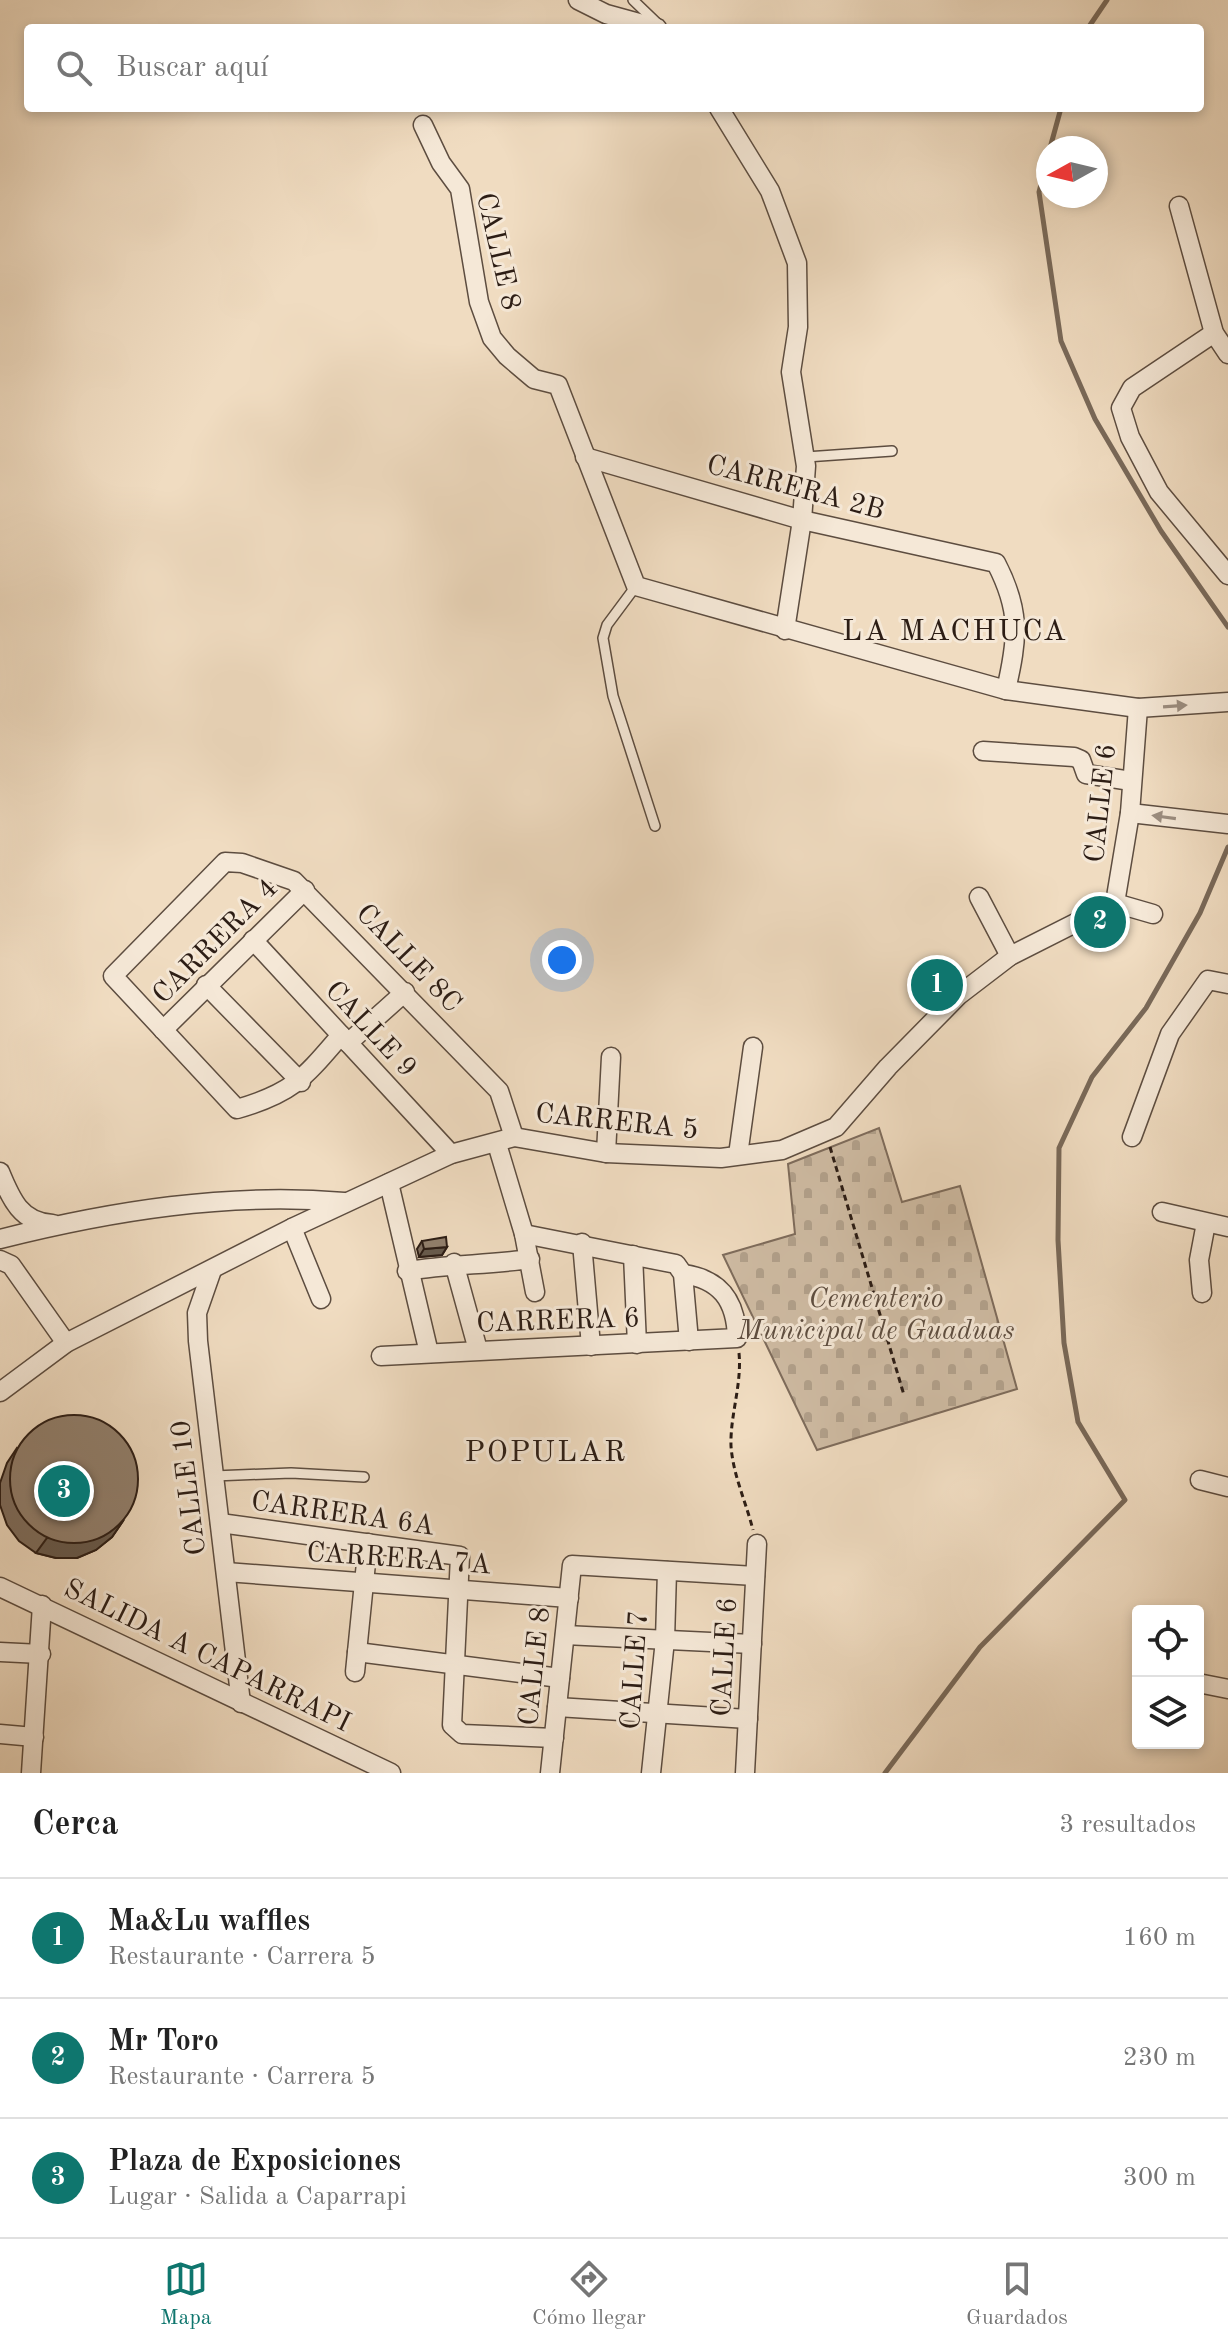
<!DOCTYPE html>
<html lang="es">
<meta charset="utf-8">
<style>
:root{--surface:#fff;--page:#f6f6f6;--text:#222;--muted:#767676;--line:#e0e0e0;--accent:#0f766e}
body{margin:0;font-family:"Old Standard TT",serif;background:var(--page);color:var(--text)}
.controls{position:absolute;right:24px;bottom:24px;display:grid;overflow:hidden;border-radius:8px;box-shadow:0 4px 12px #0003}
.controls button{width:72px;height:72px;display:grid;place-items:center;padding:0;border:0;border-bottom:2px solid var(--line);background:var(--surface);color:var(--text);font:40px sans-serif}
.compass{position:absolute;left:1036px;top:136px;width:72px;height:72px;border-radius:50%;background:var(--surface);box-shadow:0 4px 12px #0003;rotate:262deg}
.you{position:absolute;left:562px;top:960px;width:28px;height:28px;margin:-20px;border:6px solid #fff;border-radius:50%;background:#1a73e8;box-shadow:0 0 0 12px #1a73e833}
.badge{display:grid;place-items:center;width:52px;height:52px;border-radius:50%;background:var(--accent);color:#fff;font-size:26px;font-weight:700}
.pin{position:absolute;translate:-50% -50%;border:4px solid #fff;box-shadow:0 2px 8px #0006}
.list{margin:0;padding:0;list-style:none}
h2{display:flex;justify-content:space-between;align-items:center;height:104px;margin:0;padding:0 32px;font-size:34px}
h2 small{font-size:26px;font-weight:400;color:var(--muted)}
.list li{display:grid;grid-template-columns:52px 1fr auto;gap:24px;align-items:center;box-sizing:border-box;height:120px;padding:0 32px;border-top:2px solid var(--line)}
.list b{display:block;font-size:30px;white-space:nowrap}
.list p{margin:0;font-size:26px;white-space:nowrap;color:var(--muted)}
.list em{font-size:26px;font-style:normal;color:var(--muted)}
.icon{flex:none;width:44px;height:44px;fill:none;stroke:currentColor;stroke-width:2;stroke-linecap:round;stroke-linejoin:round}
.map{position:relative;flex:none;width:1228px;height:1773px;overflow:hidden}
.search{position:absolute;background:var(--surface);box-shadow:0 4px 12px #0003;left:24px;right:24px;top:24px;height:88px;display:flex;align-items:center;gap:20px;box-sizing:border-box;padding:0 28px;border-radius:8px;color:var(--muted);font-size:30px}
.sheet{height:464px;background:var(--surface)}
nav{display:flex;justify-content:space-around;align-items:center;box-sizing:border-box;height:112px;border-top:2px solid var(--line);background:var(--surface);font-size:22px;color:var(--muted)}
nav a{display:grid;justify-items:center;gap:4px}
nav .on{color:var(--accent)}
.map>svg:first-child{display:block}
</style>
<div class="map">
<svg width="1228" height="1773" viewBox="0 0 1228 1773">
<defs>
<pattern id="cemetery-stones" width="16" height="16" patternUnits="userSpaceOnUse" patternTransform="scale(2)"><rect width="16" height="16" fill="#cfbca4"/><path d="M2 7V4a2 2 0 0 1 4 0v3zM10 15v-3a2 2 0 0 1 4 0v3z" fill="#b2a18c"/></pattern>
</defs>
<rect width="100%" height="100%" fill="#f0dcc1"/>
<filter id="stains"><feTurbulence type="fractalNoise" baseFrequency=".0025" numOctaves="4"/><feColorMatrix values="0 0 0 0 .2 0 0 0 0 .09 0 0 0 0 .02 0 0 0 .5 -.17"/></filter>
<radialGradient id="worn" r=".72"><stop offset=".6" stop-color="#630" stop-opacity="0"/><stop offset="1" stop-color="#630" stop-opacity=".3"/></radialGradient>
<polygon fill="url(#cemetery-stones)" stroke="#7e6c5c" stroke-width="2" points="879,1128 902,1202 960,1186 1017,1389 817,1450 723,1255 795,1234 788,1164"/>
<g fill="none" stroke-linecap="round" stroke-linejoin="round">
<g stroke="#796959" stroke-width="5">
<polyline points="1088,28 1107,0"/>
<polyline points="1050,148 1061,108"/>
<polyline points="1048,157 1039,192 1061,341 1095,419 1161,531 1228,627"/>
<polyline points="885,1773 980,1647 1125,1500 1078,1422 1064,1343 1058,1240 1059,1148 1092,1077 1146,1008 1200,913 1228,847"/>
</g>
<defs>
<g id="lane">
<polyline points="633,0 659,25"/>
<polyline points="806,457 892,451"/>
<polyline points="636,586 607,625 603,638 613,696 655,826"/>
<polyline points="214,1476 291,1473 364,1477"/>
</g>
<g id="street">
<polyline points="578,0 606,14 657,28"/>
<polyline points="719,108 770,191 797,263 798,327 791,372 806,466 802,520 785,630"/>
<polyline points="423,125 441,163 460,189 479,302 492,338 507,356 534,379 558,385 636,586 1006,690 1138,708 1228,702"/>
<polyline points="1179,206 1214,333 1228,354"/>
<polyline points="1214,333 1132,388 1121,408 1130,437 1159,492 1228,575"/>
<path d="M585,457L802,520L996,563C1021,611 1018,638 1006,690"/>
<polyline points="983,751 1074,757 1081,760 1086,774 1131,781"/>
<polyline points="1130,813 1228,824"/>
<polyline points="979,897 1010,956"/>
<polyline points="1115,903 1130,813 1138,708"/>
<polyline points="253,940 451,1154"/>
<polyline points="206,985 301,1082"/>
<polyline points="163,1030 305,890"/>
<path d="M341,1035C304,1078 293,1093 237,1109L113,976L225,862L242,863L294,881L499,1091L514,1137"/>
<polyline points="348,1043 405,992"/>
<polyline points="1132,1137 1170,1034 1208,980 1228,984"/>
<polyline points="497,1144 524,1234 535,1292"/>
<polyline points="606,1153 611,1057"/>
<polyline points="738,1155 753,1047"/>
<path d="M0,1172C11,1199 21,1223 53,1224"/>
<polyline points="389,1183 429,1353"/>
<polyline points="1162,1212 1228,1227"/>
<polyline points="292,1228 321,1299"/>
<polyline points="524,1234 676,1264 683,1274 689,1341"/>
<path d="M0,1239C111,1211 229,1192 344,1202"/>
<polyline points="582,1243 591,1346"/>
<polyline points="633,1255 637,1344"/>
<polyline points="0,1260 11,1265 66,1343"/>
<polyline points="454,1263 478,1350"/>
<polyline points="212,1270 197,1313 198,1341 241,1703"/>
<path d="M407,1271C449,1264 489,1265 530,1259"/>
<polyline points="1202,1293 1199,1260 1206,1223"/>
<path d="M381,1356L737,1338C736,1300 720,1279 683,1274"/>
<polyline points="0,1392 66,1343 292,1228 451,1154 514,1137 606,1153 721,1158 782,1150 836,1127 888,1067 959,995 1010,956 1115,903 1153,914"/>
<polyline points="1200,1480 1228,1487"/>
<polyline points="220,1523 460,1556 452,1725 462,1734 554,1738"/>
<polyline points="226,1572 569,1598"/>
<polyline points="0,1587 391,1773"/>
<polyline points="565,1635 752,1644"/>
<polyline points="0,1652 41,1654"/>
<polyline points="357,1652 560,1678"/>
<polyline points="355,1672 368,1543"/>
<polyline points="1198,1683 1228,1689"/>
<polyline points="557,1707 748,1719"/>
<polyline points="0,1734 34,1737"/>
<polyline points="31,1773 42,1605"/>
<polyline points="550,1773 572,1565 755,1576"/>
<polyline points="651,1773 665,1640 667,1571"/>
<polyline points="745,1773 757,1544"/>
</g>
</defs>
<use href="#lane" stroke="#5d4d40" stroke-width="12"/>
<use href="#street" stroke="#5d4d40" stroke-width="21"/>
<g stroke="#2c1d15" stroke-width="3" stroke-dasharray="6 4" stroke-linecap="butt">
<polyline points="830,1147 904,1395"/>
<path d="M739,1353C742,1385 730,1415 731,1446C733,1475 746,1502 753,1530"/>
</g>
<use href="#lane" stroke="#f5e8d7" stroke-width="9"/>
<use href="#street" stroke="#f5e8d7" stroke-width="18"/>
</g>
<g fill="#7e6e5f" stroke="#2c1d15" stroke-width="2">
<polygon points="422,1241 447,1247 442,1255 419,1257 417,1249"/>
<polygon points="17,1448 123,1521 112,1537 96,1550 77,1558 56,1558 36,1553 19,1541 7,1525 0,1505 0,1483 7,1463"/>
</g>
<g fill="#665a4d" stroke="#2c1d15" stroke-width="2">
<polygon points="447,1247 442,1255 419,1257 424,1249"/>
<polygon points="123,1521 112,1537 96,1550 77,1558 56,1558 36,1553 47,1538"/>
</g>
<g fill="#92806e" stroke="#2c1d15" stroke-width="2">
<polygon points="446,1237 447,1247 424,1249 422,1241"/>
<circle cx="74" cy="1479" r="64"/>
</g>
<defs><path id="oneway-solid" d="M-6-.8H1V-3.2L6.5 0L1 3.2V.8H-6Z" transform="scale(2)"/></defs>
<g fill="#9b8d80">
<use href="#oneway-solid" transform="translate(1175 706) rotate(-4)"/>
<use href="#oneway-solid" transform="translate(1164 817) rotate(-172)"/>
</g>
<g text-anchor="middle" stroke-width="6" stroke-linejoin="round" paint-order="stroke">
<g font-size="28" fill="#2c1d15" stroke="#f5e8d7">
<text transform="translate(500 251) rotate(77)" y="10">CALLE 8</text>
<text transform="translate(796 486) rotate(15)" y="10">CARRERA 2B</text>
<text transform="translate(1099 803) rotate(-84)" y="10">CALLE 6</text>
<text transform="translate(214 940) rotate(-45)" y="10">CARRERA 4</text>
<text transform="translate(410 957) rotate(46)" y="10">CALLE 8C</text>
<text transform="translate(372 1028) rotate(47)" y="10">CALLE 9</text>
<text transform="translate(617 1120) rotate(6)" y="10">CARRERA 5</text>
<text transform="translate(558 1319) rotate(-2)" y="10">CARRERA 6</text>
<text transform="translate(187 1488) rotate(-97)" y="10">CALLE 10</text>
<text transform="translate(343 1512) rotate(8)" y="10">CARRERA 6A</text>
<text transform="translate(399 1557) rotate(4)" y="10">CARRERA 7A</text>
<text transform="translate(208 1654) rotate(26)" y="10">SALIDA A CAPARRAPI</text>
<text transform="translate(723 1657) rotate(-87)" y="10">CALLE 6</text>
<text transform="translate(533 1666) rotate(-84)" y="10">CALLE 8</text>
<text transform="translate(633 1670) rotate(-86)" y="10">CALLE 7</text>
</g>
<g font-size="28" font-style="italic" fill="#5d4d40" stroke="#f5e8d7">
<text x="876" y="1307">Cementerio<tspan x="876" dy="32">Municipal de Guaduas</tspan></text>
</g>
<g font-size="30" letter-spacing="2" fill="#2c1d15" stroke="#f5e8d7">
<text x="955" y="640">LA MACHUCA</text>
<text x="546" y="1461">POPULAR</text>
</g>
</g>
<rect width="100%" height="100%" filter="url(#stains)"/>
<rect width="100%" height="100%" fill="url(#worn)"/>
</svg>
<div class="controls">
<button><svg class="icon" aria-label="locate" viewBox="0 0 24 24"><circle cx="12" cy="12" r="6"/><path d="M12 2v4M12 18v4M2 12h4M18 12h4"/></svg></button>
<button><svg class="icon" aria-label="layers" viewBox="0 0 24 24"><path d="M12 4l9 5-9 5-9-5zM3 14l9 5 9-5"/></svg></button>
</div>
<svg class="compass" viewBox="-18 -18 36 36"><path d="M0-13l5 13h-10z" fill="#e53935"/><path d="M0 13l5-13h-10z" fill="#767676"/></svg>
<div class="you"></div>
<div class="pin badge" style="left:937px;top:985px">1</div>
<div class="pin badge" style="left:1100px;top:922px">2</div>
<div class="pin badge" style="left:64px;top:1491px">3</div>
<div class="search"><svg class="icon" aria-label="search" viewBox="0 0 24 24"><circle cx="10" cy="10" r="6"/><path d="M15 15l6 6"/></svg>Buscar aquí</div>
</div>
<section class="sheet">
<h2>Cerca<small>3 resultados</small></h2>
<ul class="list">
<li><span class="badge">1</span><div><b>Ma&amp;Lu waffles</b><p>Restaurante · Carrera 5</p></div><em>160 m</em></li>
<li><span class="badge">2</span><div><b>Mr Toro</b><p>Restaurante · Carrera 5</p></div><em>230 m</em></li>
<li><span class="badge">3</span><div><b>Plaza de Exposiciones</b><p>Lugar · Salida a Caparrapi</p></div><em>300 m</em></li>
</ul>
</section>
<nav>
<a class="on"><svg class="icon" aria-label="map" viewBox="0 0 24 24"><path d="M3 6l6-2 6 2 6-2v14l-6 2-6-2-6 2zM9 4v14M15 6v14"/></svg>Mapa</a>
<a><svg class="icon" aria-label="directions" viewBox="0 0 24 24"><path d="M12 3l9 9-9 9-9-9zM9 14v-3h6M13 9l2 2-2 2"/></svg>Cómo llegar</a>
<a><svg class="icon" aria-label="saved" viewBox="0 0 24 24"><path d="M7 4h10v16l-5-4-5 4z"/></svg>Guardados</a>
</nav>
